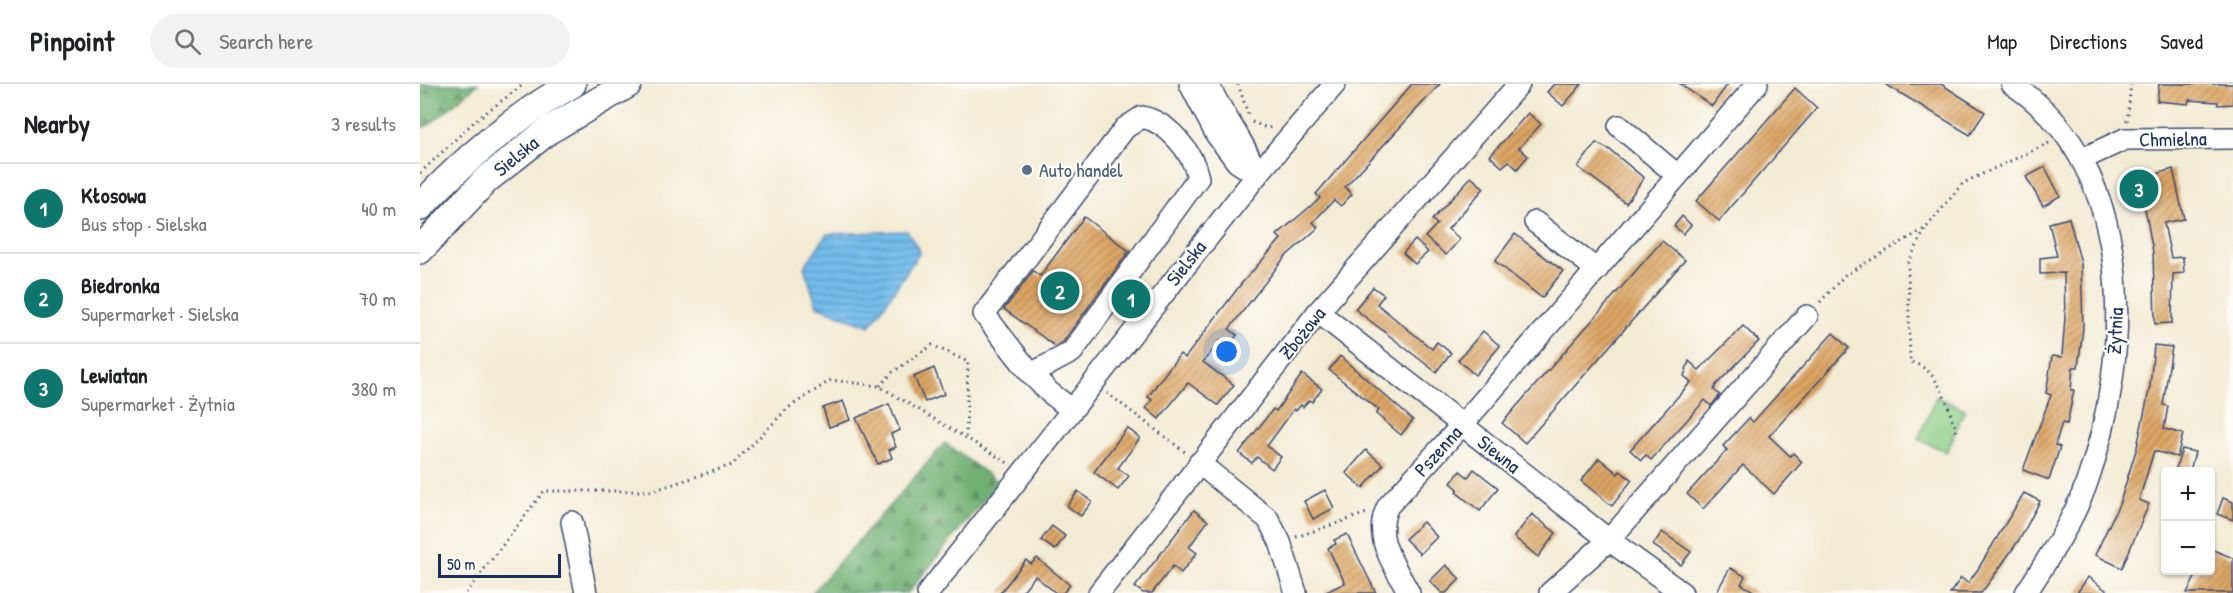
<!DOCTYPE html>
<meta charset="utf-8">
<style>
:root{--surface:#fff;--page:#f2f2f2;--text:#202124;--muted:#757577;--line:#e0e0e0;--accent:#0f766e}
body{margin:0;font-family:"Patrick Hand",sans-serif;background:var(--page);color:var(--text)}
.controls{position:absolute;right:18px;bottom:18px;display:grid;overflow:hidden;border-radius:6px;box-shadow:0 2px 4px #0004}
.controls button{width:54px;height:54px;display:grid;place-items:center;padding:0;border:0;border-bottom:2px solid var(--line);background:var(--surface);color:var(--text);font:30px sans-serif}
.scale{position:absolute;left:18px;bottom:15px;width:123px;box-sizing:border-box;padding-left:6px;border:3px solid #1b2f5e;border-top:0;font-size:16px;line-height:21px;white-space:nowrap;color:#1b2f5e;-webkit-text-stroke:4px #fdfcf7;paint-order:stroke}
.you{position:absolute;left:807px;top:268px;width:21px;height:21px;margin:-15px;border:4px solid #fff;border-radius:50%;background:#1a73e8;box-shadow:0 0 0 9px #1a73e833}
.badge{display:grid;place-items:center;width:39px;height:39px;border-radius:50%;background:var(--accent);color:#fff;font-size:20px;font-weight:700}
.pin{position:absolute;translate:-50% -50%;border:3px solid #fff;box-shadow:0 2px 6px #0006}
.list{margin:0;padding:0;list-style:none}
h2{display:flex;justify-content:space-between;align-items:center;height:78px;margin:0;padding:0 24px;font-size:26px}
h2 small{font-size:20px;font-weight:400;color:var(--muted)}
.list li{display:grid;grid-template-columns:39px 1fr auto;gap:18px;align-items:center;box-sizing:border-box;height:90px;padding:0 24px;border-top:2px solid var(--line)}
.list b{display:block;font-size:22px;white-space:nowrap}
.list p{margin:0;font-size:20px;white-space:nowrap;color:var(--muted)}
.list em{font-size:20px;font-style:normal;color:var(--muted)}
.icon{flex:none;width:33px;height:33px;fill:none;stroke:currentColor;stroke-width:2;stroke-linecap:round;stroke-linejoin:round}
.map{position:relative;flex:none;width:1813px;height:509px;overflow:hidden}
header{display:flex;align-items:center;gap:36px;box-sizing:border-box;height:84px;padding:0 30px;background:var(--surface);border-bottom:2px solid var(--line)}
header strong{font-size:28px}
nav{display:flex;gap:33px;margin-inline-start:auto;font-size:21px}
.search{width:420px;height:54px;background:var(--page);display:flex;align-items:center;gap:15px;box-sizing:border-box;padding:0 21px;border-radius:33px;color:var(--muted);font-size:22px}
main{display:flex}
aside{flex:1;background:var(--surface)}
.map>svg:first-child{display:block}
</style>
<header>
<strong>Pinpoint</strong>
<div class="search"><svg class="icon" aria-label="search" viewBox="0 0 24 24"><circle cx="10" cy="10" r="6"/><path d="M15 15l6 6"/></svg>Search here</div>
<nav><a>Map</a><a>Directions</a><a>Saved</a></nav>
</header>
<main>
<aside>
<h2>Nearby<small>3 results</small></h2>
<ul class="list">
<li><span class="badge">1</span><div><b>Kłosowa</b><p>Bus stop · Sielska</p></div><em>40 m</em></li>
<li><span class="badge">2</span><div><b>Biedronka</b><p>Supermarket · Sielska</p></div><em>70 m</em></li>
<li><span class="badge">3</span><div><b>Lewiatan</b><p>Supermarket · Żytnia</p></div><em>380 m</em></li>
</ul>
</aside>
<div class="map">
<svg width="1813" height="509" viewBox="0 0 1813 509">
<defs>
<pattern id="forest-firs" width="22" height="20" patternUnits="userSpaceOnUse" patternTransform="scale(1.5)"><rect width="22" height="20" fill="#70b072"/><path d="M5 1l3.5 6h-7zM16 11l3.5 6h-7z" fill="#5b9061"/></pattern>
<pattern id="water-rules" width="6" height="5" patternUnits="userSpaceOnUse" patternTransform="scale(1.5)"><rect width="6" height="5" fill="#73bdec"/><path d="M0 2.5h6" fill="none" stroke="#5e9ac2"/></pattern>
<pattern id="building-hatch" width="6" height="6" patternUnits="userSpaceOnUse" patternTransform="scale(1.5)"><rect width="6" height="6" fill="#dda563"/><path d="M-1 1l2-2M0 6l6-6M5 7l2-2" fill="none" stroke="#b28755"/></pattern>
</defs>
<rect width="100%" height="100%" fill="#fdfcf7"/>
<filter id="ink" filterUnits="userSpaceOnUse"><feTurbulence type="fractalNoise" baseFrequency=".0167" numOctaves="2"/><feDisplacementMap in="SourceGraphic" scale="12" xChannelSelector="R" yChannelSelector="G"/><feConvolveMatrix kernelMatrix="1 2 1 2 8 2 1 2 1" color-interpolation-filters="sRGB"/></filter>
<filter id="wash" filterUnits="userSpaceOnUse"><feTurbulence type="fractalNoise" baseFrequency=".008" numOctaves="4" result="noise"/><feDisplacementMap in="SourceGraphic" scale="24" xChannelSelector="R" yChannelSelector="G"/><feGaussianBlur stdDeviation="1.35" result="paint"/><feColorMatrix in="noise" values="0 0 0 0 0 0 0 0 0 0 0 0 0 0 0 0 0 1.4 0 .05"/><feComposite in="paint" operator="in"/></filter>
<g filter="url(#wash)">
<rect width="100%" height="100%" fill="#f2ebd4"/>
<polygon fill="#8bcd85" stroke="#537e72" stroke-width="1.5" points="1516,313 1545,325 1527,368 1498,355"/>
<g fill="url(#forest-firs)" stroke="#467068" stroke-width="1.5">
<polygon points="0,0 58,0 9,41 0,44"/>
<polygon points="525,359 578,398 488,509 392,509"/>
</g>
<polygon fill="url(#water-rules)" stroke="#4776a5" stroke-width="1.5" points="487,147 500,168 450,242 397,222 384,183 407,150"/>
<g id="blocks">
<g fill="url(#building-hatch)">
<polygon points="992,0 1020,0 925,103 932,110 921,122 914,116 893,138 898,144 865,173 809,245 817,251 809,262 801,256 783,278 814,301 798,321 768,299 739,335 726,324 732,316 728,313 737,300 760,270 765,274 821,200 861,155 857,151 900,114 896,110"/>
<polygon points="1134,0 1162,0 1143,22 1127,8"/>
<polygon points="1260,0 1308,0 1292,22"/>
<polygon points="1465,0 1521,0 1565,28 1550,51"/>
<polygon points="1739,0 1813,0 1813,20 1798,21 1798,18 1769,16 1768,20 1737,17"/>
<polygon points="1375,4 1397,24 1299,137 1276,117"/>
<polygon points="1108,29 1121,40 1099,64 1108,72 1097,85 1089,77 1082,83 1070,72"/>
<polygon points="1176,59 1190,66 1224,94 1206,119 1158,83"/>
<polygon points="1625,83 1640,112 1623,122 1606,93"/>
<polygon points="1753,85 1764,135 1744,139 1751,174 1763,173 1764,189 1753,190 1752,239 1735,240 1733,168 1723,113 1721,114 1717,96"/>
<polygon points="1051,93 1064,104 1028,145 1040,155 1026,171 1005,153 1017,140 1012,136"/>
<polygon points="1262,132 1271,141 1263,150 1254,142"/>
<polygon points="664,133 709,167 643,258 635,262 584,225 613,187 620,192"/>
<polygon points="1649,134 1661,179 1663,244 1658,283 1653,283 1651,306 1654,306 1647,340 1642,339 1635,361 1640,363 1629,396 1603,386 1631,311 1626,309 1632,272 1642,273 1645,233 1644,189 1620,190 1620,174 1637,172 1629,139"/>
<polygon points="1095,150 1143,187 1122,214 1075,177"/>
<polygon points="995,156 1008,168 995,180 983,169"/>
<polygon points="1242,157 1265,176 1105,359 1082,339"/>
<polygon points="953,203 964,211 957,220 1012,265 1017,258 1031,269 1016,288 935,225"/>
<polygon points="1323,242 1339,257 1296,301 1294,306 1300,311 1291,322 1285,316 1231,376 1226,371 1221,376 1210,366 1271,298 1264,292 1269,277 1279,286"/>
<polygon points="1063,247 1080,262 1055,291 1038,276"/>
<polygon points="1413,249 1429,264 1349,352 1370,372 1373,369 1382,378 1354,410 1323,381 1283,425 1267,410 1307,366 1303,362 1329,334 1333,338"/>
<polygon points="1734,261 1752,263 1743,321 1748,322 1744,345 1763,350 1757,373 1734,367 1719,416 1729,420 1702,484 1675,471 1700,418 1717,363 1730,302"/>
<polygon points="920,272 993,336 981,351 956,330 959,326 909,286"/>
<polygon points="514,284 524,310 505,318 494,293"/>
<polygon points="882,290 902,305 892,318 889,316 883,323 881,321 876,327 874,325 847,362 861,373 852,385 837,373 832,379 819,369 853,325 856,327"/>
<polygon points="423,317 430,336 409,343 403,324"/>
<polygon points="469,320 480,346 471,350 476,363 469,366 472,374 458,380 436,334"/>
<polygon points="707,344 720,354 698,384 709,392 698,406 674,388"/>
<polygon points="1762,365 1775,368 1770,387 1755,387"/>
<polygon points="946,366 963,381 943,404 926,389"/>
<polygon points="1179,374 1198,390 1200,387 1212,396 1192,422 1161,397"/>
<polygon points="1054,385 1078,404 1060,427 1036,408 1038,405 1031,399 1040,387 1048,393"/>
<polygon points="905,406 914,424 893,435 884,417"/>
<polygon points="658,407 672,418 661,432 647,422"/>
<polygon points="1604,409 1620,417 1601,453 1571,496 1561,509 1530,509 1541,494 1548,499 1558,485"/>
<polygon points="1803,414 1813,418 1813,436 1797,430"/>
<polygon points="774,426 788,437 769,463 777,469 761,489 753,482 732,509 723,509 715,503"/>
<polygon points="1112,430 1136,449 1118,473 1094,453"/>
<polygon points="1003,438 1017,453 1000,470 985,455"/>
<polygon points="632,442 645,452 635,466 621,456"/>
<polygon points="1242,448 1271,468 1261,481 1233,461"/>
<polygon points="927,450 946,489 956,509 904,509 925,499 908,464 916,460 914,456"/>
<polygon points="1791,465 1813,474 1813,509 1767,509 1779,486 1791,486"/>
<polygon points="617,474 650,501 643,509 636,509 615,492 601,509 580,509 606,476 611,480"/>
<polygon points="1026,481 1040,495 1026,509 1022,509 1010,497"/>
<polygon points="1310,484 1325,492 1321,500 1337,509 1296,509"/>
<polygon points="1668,493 1690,509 1657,509"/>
</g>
</g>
</g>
<g filter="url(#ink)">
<use href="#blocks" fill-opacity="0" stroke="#3b4b70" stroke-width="1.5"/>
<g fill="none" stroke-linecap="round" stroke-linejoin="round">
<defs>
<g id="minor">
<polyline points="770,0 796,50 817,78 837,91"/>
<path d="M788,0C803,32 825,58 837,91"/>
<path d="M1592,0C1720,85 1712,273 1666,401C1652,439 1628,475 1606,509"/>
<polyline points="1199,42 1257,91"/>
<polyline points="1662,75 1705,55 1813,54"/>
<polyline points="1115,138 1177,186"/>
<polyline points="898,228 1189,456 1262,509"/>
<path d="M611,290L564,230L705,44L722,33C748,38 773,68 778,94L652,268L611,290L629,308L651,325"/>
<polyline points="779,379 848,435 860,458 876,509"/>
<polyline points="152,438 166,509"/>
<polyline points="508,509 837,91 915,0"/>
<polyline points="679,509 898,228 1099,0"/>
<path d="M989,509C974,480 952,454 968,422L1042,341L1337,0"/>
<polyline points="1130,509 1189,456 1387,232"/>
</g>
<g id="major">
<path d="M0,123C45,74 95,33 152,0"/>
<polyline points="0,166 66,96 129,46 208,0"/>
</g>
</defs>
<use href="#minor" stroke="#3b4b70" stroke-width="24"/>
<use href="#major" stroke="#3b4b70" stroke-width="30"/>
<g stroke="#3b4b70" stroke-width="3" stroke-dasharray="1.5 4.5" stroke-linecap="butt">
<polyline points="818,0 828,30"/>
<polyline points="1707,37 1711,0"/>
<polyline points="832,38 847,44 854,43"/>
<polyline points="0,89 56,36 104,0"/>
<path d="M1505,146L1488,179L1490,278C1520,284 1528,324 1537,349"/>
<polyline points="1400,218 1425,191 1506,144 1543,99 1629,59"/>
<polyline points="460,302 473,288 512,261 548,278 546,352"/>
<polyline points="687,309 765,368"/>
<polyline points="876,453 947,429"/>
<polyline points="46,509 124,407 232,407 312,381 368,324 411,296 459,302 588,379"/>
</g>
<use href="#minor" stroke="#fff" stroke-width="21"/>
<use href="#major" stroke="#fff" stroke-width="27"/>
</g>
</g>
<circle fill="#5c6f8a" stroke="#fdfcf7" stroke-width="2" cx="607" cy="86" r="6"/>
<g text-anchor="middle" stroke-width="4.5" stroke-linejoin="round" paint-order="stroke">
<g font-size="20" fill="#1b2f5e" stroke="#fdfcf7">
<text transform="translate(1753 55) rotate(-1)" y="7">Chmielna</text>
<text transform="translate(96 72) rotate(-39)" y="7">Sielska</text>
<text transform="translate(766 179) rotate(-52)" y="7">Sielska</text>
<text transform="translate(1695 247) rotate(-87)" y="7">Żytnia</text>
<text transform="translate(882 249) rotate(-51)" y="7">Zbożowa</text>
<text transform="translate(1018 367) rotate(-48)" y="7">Pszenna</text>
<text transform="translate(1079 370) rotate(38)" y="7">Siewna</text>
</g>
<g font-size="20" fill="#4e5e75" stroke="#fdfcf7" text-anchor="start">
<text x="619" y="93">Auto handel</text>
</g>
</g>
</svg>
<div class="controls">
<button>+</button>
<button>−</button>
</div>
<div class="scale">50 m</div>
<div class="you"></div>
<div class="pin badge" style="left:711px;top:215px">1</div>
<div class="pin badge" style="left:640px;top:207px">2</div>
<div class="pin badge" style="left:1719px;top:105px">3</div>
</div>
</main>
